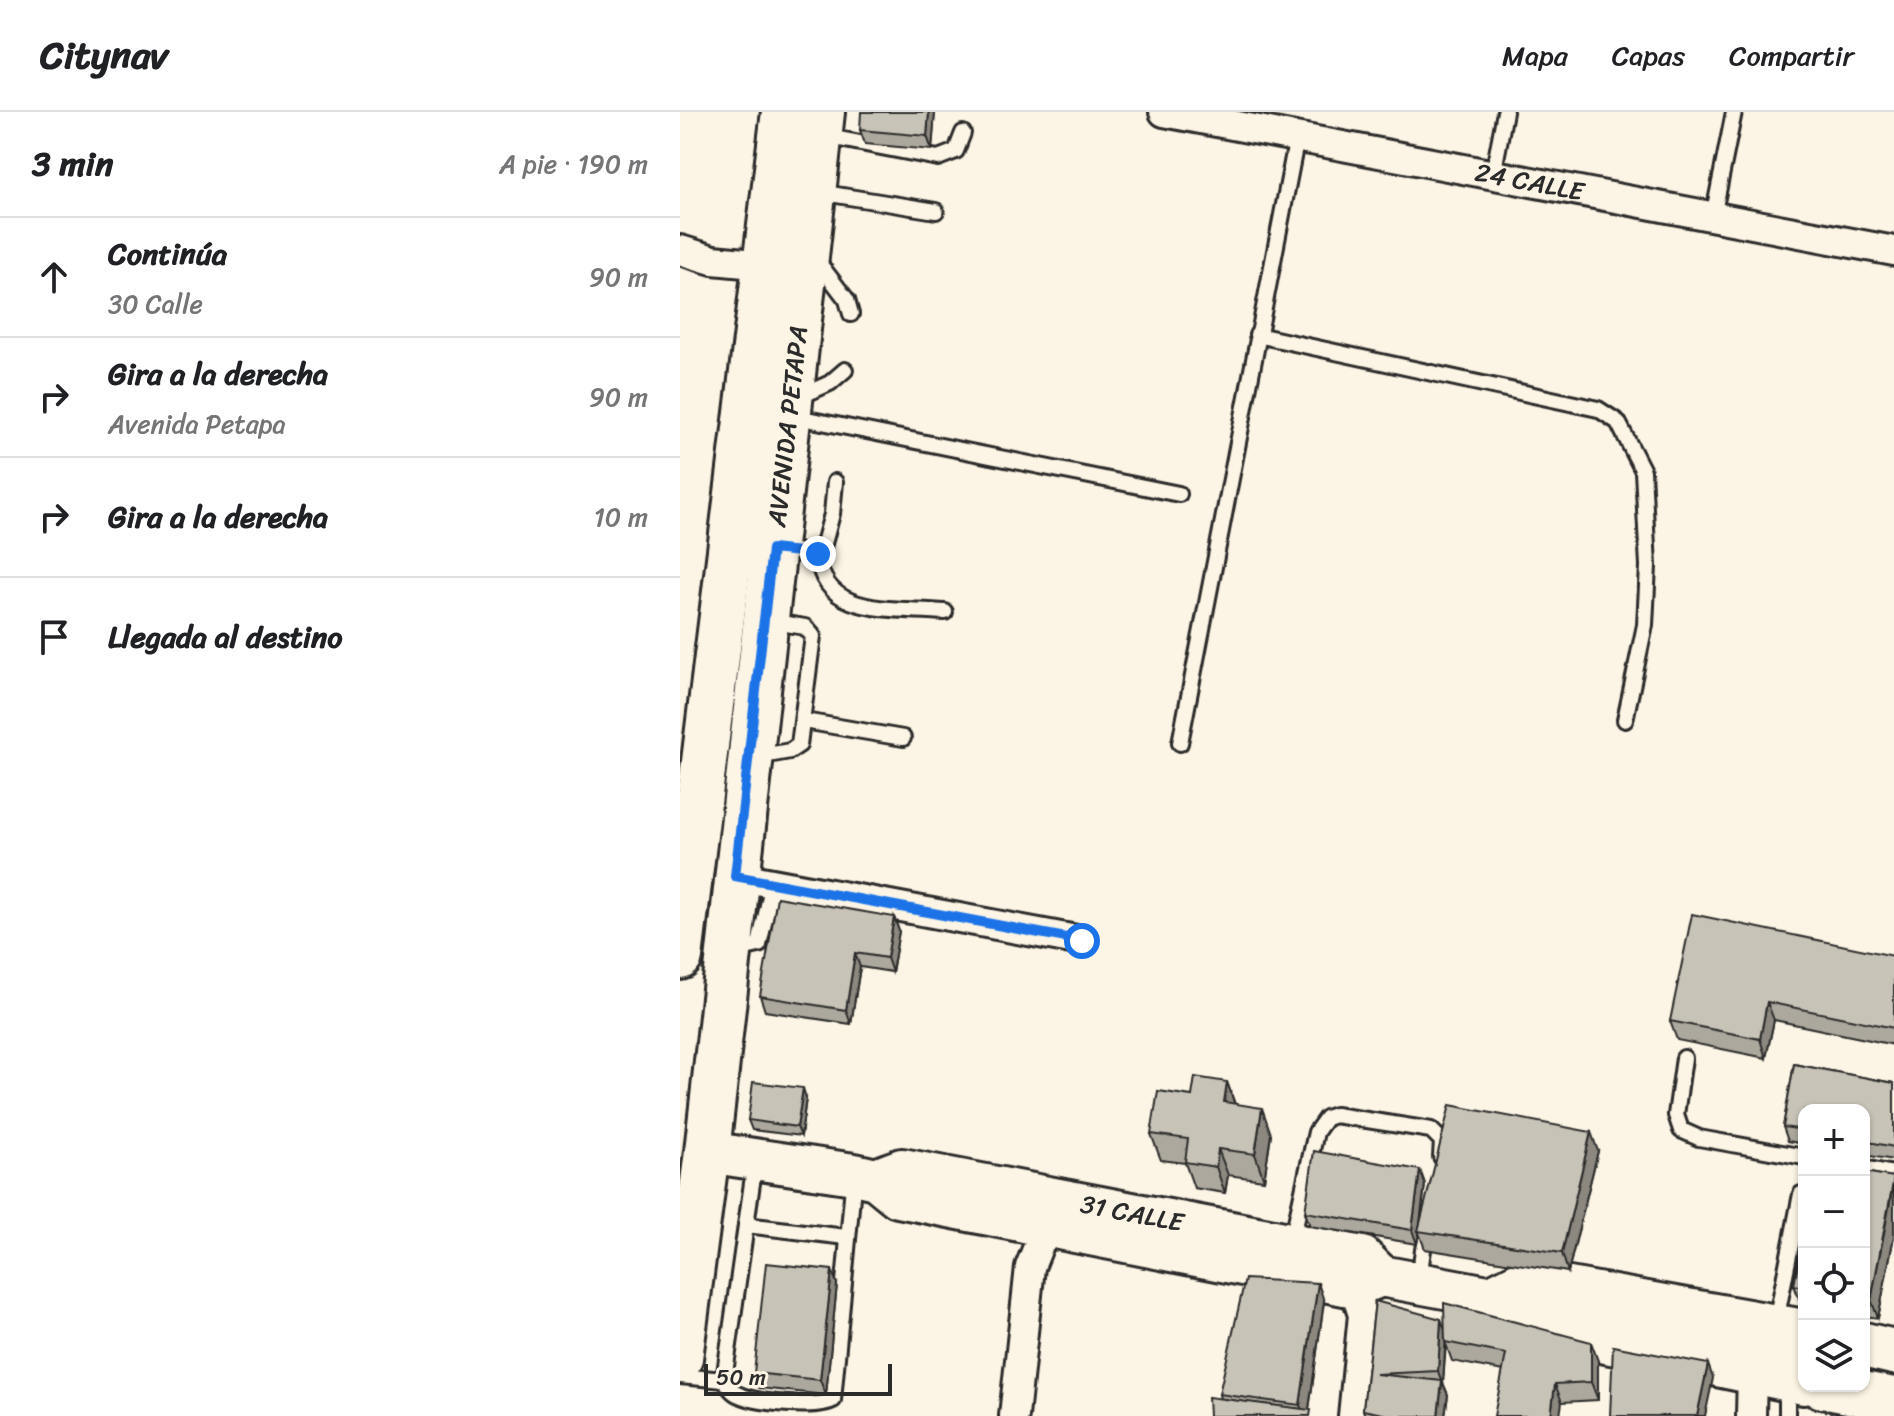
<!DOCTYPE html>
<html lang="es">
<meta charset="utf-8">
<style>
:root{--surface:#fff;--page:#f2f2f2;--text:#202124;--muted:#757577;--line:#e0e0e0}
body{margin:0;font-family:Sriracha,sans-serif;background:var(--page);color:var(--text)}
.controls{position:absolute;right:24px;bottom:24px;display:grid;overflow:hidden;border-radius:16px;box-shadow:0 2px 6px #0004}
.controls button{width:72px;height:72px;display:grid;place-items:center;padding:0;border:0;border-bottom:2px solid var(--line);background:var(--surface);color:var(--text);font:40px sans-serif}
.scale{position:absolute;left:24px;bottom:20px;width:188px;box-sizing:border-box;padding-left:8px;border:4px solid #2b2b2b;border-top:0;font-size:22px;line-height:28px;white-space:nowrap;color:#2b2b2b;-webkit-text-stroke:6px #fcf5e5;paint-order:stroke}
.stop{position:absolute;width:24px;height:24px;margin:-18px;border:6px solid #1a73e8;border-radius:50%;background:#fff}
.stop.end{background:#1a73e8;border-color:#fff;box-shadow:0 2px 8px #0008}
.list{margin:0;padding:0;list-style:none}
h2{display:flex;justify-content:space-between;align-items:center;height:104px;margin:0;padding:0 32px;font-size:34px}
h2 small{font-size:26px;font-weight:400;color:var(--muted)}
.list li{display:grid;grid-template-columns:52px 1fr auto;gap:24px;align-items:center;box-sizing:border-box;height:120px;padding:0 32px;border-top:2px solid var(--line)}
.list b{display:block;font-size:30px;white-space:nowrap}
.list p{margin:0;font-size:26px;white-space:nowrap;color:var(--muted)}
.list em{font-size:26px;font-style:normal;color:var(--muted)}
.icon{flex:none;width:44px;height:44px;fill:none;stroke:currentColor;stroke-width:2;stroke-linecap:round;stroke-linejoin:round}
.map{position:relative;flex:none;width:1214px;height:1304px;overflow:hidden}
header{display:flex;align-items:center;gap:48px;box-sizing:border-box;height:112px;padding:0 40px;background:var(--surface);border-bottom:2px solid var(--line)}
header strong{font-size:38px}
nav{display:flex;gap:44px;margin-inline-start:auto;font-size:28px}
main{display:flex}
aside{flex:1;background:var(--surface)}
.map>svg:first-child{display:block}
</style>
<header>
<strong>Citynav</strong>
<nav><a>Mapa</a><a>Capas</a><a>Compartir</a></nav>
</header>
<main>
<aside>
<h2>3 min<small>A pie · 190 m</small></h2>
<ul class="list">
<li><svg class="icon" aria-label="ahead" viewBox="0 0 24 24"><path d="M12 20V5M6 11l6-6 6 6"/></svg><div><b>Continúa</b><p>30 Calle</p></div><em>90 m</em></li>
<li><svg class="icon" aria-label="right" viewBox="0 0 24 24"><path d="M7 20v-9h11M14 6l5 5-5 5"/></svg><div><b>Gira a la derecha</b><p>Avenida Petapa</p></div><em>90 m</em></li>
<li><svg class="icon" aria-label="right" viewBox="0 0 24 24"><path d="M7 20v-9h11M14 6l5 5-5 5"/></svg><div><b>Gira a la derecha</b></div><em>10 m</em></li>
<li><svg class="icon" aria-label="arrive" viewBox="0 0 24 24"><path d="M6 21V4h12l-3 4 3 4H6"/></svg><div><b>Llegada al destino</b></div></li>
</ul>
</aside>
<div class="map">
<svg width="1214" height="1304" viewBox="0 0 1214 1304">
<rect width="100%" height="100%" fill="#fcf5e5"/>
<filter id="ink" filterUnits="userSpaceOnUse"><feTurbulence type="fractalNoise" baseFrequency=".0125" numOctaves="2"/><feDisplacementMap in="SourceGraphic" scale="16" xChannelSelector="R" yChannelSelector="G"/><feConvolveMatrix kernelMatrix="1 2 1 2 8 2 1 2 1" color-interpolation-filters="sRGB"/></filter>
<g filter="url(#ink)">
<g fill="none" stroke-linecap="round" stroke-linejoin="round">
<polyline stroke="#d2cdc0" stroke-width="40" stroke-dasharray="40 20" stroke-linecap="butt" points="1184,1257 1214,1259"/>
<defs>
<g id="lane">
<polyline points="144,24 258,46 276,39 283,21"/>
<polyline points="813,63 825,0"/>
<polyline points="138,80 256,99"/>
<polyline points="1033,105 1054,0"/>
<polyline points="135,146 167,188 171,202"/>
<polyline points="577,223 918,297 938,310 963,359 968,454 965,513 945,608"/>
<polyline points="117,286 150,271 165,258"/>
<polyline points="112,304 499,382"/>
<polyline points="98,437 138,442 142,439 152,402 155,370"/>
<path d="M138,442C142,507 216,495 265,500"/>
<polyline points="124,609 223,626"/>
<polyline points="500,631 617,25"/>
<polyline points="77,645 110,639 119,633 133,524 125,515 88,509"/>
<polyline points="56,838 79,833 93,771"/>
<polyline points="1004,946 996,1003 1001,1018 1019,1026 1124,1045"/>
<polyline points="1184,1056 1214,1062"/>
<polyline points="66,1113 166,1125"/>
<polyline points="612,1128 636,1020 646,1006 655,1003 751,1018 762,1029 761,1045"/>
<polyline points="739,1167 746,1116"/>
<polyline points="1096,1209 1121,1082"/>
<path d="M0,1264L44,1268C48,1273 51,1279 57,1282C75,1291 137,1297 153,1288L174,1063"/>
<polyline points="44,1268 75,1050"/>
<polyline points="1107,1272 1107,1304"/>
</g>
<g id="street">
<path id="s1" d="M484,0L1214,139"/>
<polyline points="0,138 33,148 86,153"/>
<polyline points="55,764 402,829"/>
<polyline points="334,1304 350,1155 360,1130 376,1115"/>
<polyline points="673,1304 683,1203 674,1175"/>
<polyline points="1071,1304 1072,1260"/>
</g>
<g id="secondary">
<polyline points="27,1040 174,1062 196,1067 218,1085 674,1175 701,1164 845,1191"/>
<path id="s2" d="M196,1067L222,1057L682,1145L701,1164"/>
<polyline points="951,1212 1124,1247"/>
</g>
<g id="primary">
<polyline points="0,845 104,0"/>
<polyline points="1124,1220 844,1170 814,1185 835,1210 1124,1270"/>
<polyline points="1184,1233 1214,1240"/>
<path id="s3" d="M0,1246L27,1040L142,0"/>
<polyline points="1142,1274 1214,1288"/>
</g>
</defs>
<use href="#lane" stroke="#2b2b2b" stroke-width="20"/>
<use href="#street" stroke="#2b2b2b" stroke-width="34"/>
<use href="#secondary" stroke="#2b2b2b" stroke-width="46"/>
<use href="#primary" stroke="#2b2b2b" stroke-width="50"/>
<use href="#lane" stroke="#fcf5e5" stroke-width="14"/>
<use href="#street" stroke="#fcf5e5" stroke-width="28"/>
<use href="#secondary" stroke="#fcf5e5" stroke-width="40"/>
<use href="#primary" stroke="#fcf5e5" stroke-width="44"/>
</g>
<g fill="#aca89d" stroke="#2b2b2b" stroke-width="2">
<polygon points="255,0 252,38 185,32 180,18"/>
<polygon points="214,805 219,819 212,860 180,855 171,912 85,899 80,884"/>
<polygon points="1214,844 1214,933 1094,908 1086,946 997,928 990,909"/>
<polygon points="1114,952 1214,971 1214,1048 1184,1043 1184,998 1124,998 1124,1032 1108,1029 1103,1015"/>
<polygon points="547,970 555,992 591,1022 584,1068 548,1063 545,1081 514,1076 505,1051 481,1048 471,1022 512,984"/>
<polygon points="126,986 121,1024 72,1018 68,1008"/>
<polygon points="918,1039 888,1160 745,1137 739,1121 737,1132 630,1114 625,1100 740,1058 745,1072 741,1108"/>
<polygon points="1184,1060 1214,1065 1214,1124 1198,1206 1184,1204"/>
<polygon points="1124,1122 1124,1192 1121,1192 1114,1173"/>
<polygon points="157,1172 146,1283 79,1276 74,1261"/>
<polygon points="644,1189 629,1298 540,1287 539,1282"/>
<polygon points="695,1189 765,1216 918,1249 918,1288 882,1290 823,1259 772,1249 766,1232 763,1271 768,1283 765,1304 685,1304 683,1298"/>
</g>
<g fill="#8c8880" stroke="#2b2b2b" stroke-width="2">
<polygon points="249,0 255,0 252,38 247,24"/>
<polygon points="214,805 219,819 212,860 207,846"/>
<polygon points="175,841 180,855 171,912 166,898"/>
<polygon points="1087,890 1094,908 1086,946 1080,927"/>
<polygon points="547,970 556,996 544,990"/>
<polygon points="123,976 126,986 121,1024 117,1015"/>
<polygon points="582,996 591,1022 584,1068 575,1042"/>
<polygon points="911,1020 918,1039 888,1160 882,1141"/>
<polygon points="538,1037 548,1063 545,1081 536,1055"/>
<polygon points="740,1058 745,1072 739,1119 738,1119 739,1121 737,1132 732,1118"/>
<polygon points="1214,1070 1214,1124 1198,1206 1191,1188"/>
<polygon points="152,1158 157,1172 146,1283 140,1268"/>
<polygon points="638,1171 644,1189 628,1304 624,1304 620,1293"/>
<polygon points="761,1207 766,1221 763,1271 768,1283 765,1304 758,1304 762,1271 758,1259"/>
<polygon points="911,1230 918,1249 918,1288 911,1270"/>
<polygon points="1028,1252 1033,1266 1025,1304 1017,1304"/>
<polygon points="875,1272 882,1290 880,1304 871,1304"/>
</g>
<g fill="#c8c3b7" stroke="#2b2b2b" stroke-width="2">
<polygon points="181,0 249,0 247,24 180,18"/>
<polygon points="97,785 214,805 207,846 175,841 166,898 80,884"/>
<polygon points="1012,802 1214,844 1214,916 1087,890 1080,927 990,909"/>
<polygon points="1114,952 1214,971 1214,1035 1184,1029 1184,998 1124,998 1124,1018 1103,1015"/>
<polygon points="515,965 547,970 544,990 582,996 575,1042 538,1037 536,1055 505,1050 508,1027 471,1022 478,979 512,984"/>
<polygon points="73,970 123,976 117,1015 68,1008"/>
<polygon points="770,993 911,1020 882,1141 738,1119"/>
<polygon points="634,1039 740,1058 732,1118 625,1100"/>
<polygon points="1184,1060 1214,1065 1191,1188 1184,1186"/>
<polygon points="1124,1122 1124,1175 1114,1173"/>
<polygon points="86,1151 152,1158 140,1268 74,1261"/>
<polygon points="565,1167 638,1171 620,1293 539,1282"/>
<polygon points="695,1189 761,1207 758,1259 696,1262 762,1269 758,1304 713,1304 683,1298"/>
<polygon points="764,1191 911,1230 911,1270 875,1272 871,1304 814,1304 826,1242 765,1230"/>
<polygon points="933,1234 1028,1252 1017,1304 930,1304"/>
<polygon points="528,1285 631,1298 630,1304 529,1304"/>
</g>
</g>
<g fill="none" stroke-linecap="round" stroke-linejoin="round" filter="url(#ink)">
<polyline stroke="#1a73e8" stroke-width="10" points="138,442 92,437 55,764 402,829"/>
</g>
<g text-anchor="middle" stroke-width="8" stroke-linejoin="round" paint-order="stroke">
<g font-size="26" fill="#2b2b2b" stroke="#fcf5e5">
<text dy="9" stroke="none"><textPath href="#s1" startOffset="372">24 CALLE</textPath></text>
<text dy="9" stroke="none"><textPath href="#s3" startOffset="938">AVENIDA PETAPA</textPath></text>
<text dy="9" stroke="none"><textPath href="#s2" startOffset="262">31 CALLE</textPath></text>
</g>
</g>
</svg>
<div class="controls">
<button>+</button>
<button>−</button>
<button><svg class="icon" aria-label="locate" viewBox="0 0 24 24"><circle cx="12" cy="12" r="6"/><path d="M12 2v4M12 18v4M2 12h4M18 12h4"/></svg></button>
<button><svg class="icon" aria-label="layers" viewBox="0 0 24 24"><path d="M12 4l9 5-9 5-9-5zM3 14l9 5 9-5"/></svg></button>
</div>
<div class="scale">50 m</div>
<div class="stop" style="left:402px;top:829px"></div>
<div class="stop end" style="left:138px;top:442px"></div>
</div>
</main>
